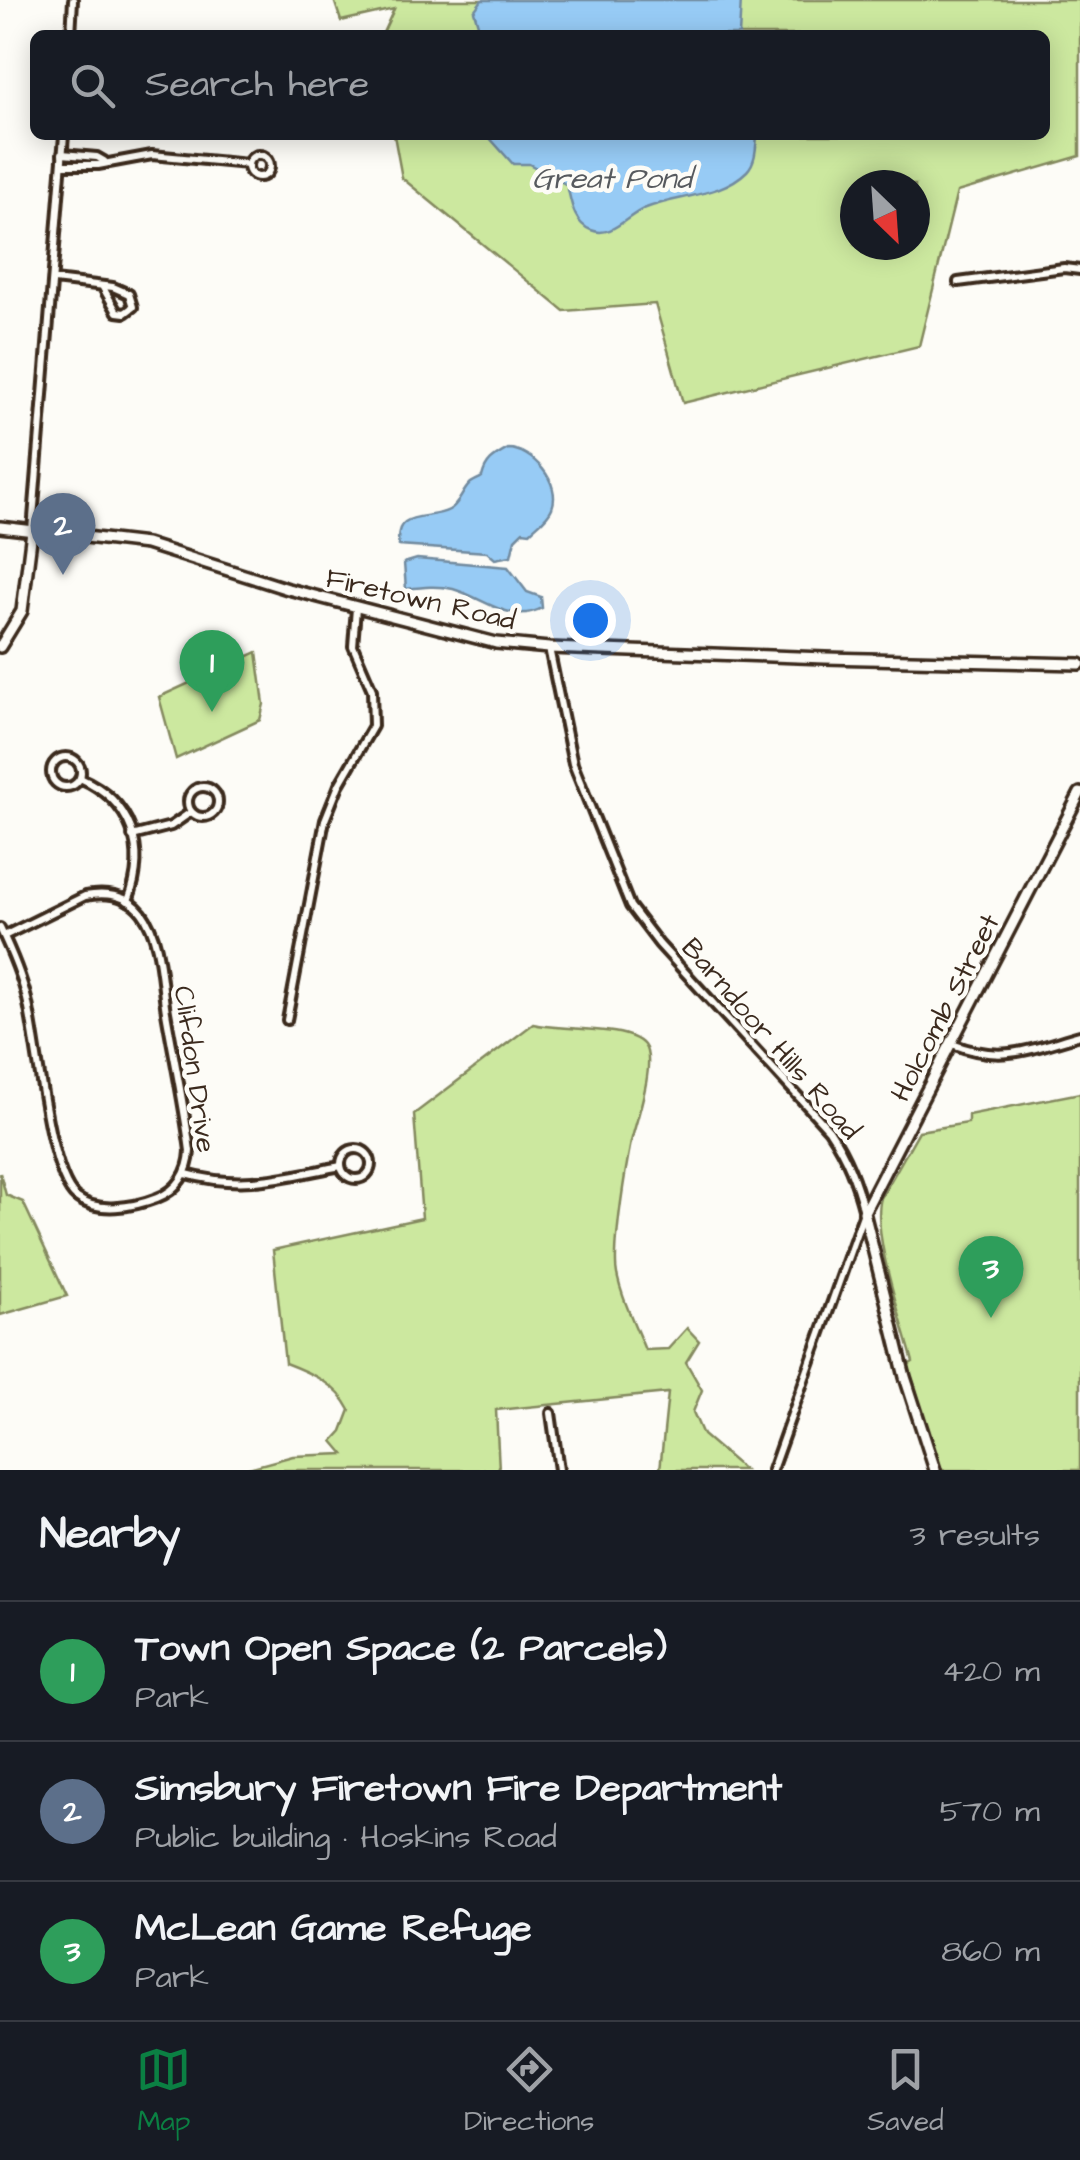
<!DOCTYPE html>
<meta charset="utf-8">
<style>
:root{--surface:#171b24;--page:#242831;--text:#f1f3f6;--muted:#9ea1a6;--line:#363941;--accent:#0b8043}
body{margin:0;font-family:"Architects Daughter",sans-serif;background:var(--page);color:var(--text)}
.compass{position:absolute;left:840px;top:170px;width:90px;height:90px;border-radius:50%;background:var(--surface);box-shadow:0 5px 25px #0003;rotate:155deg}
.you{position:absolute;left:590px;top:620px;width:35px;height:35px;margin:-25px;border:8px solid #fff;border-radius:50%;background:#1a73e8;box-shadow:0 0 0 15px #1a73e833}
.badge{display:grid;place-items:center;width:65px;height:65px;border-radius:50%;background:var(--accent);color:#fff;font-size:32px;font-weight:700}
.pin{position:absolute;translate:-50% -82px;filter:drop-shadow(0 2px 5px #0008)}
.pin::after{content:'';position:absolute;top:52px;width:35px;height:30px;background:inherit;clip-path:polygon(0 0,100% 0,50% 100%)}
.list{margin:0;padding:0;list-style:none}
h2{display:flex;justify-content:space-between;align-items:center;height:130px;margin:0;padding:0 40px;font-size:42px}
h2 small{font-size:32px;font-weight:400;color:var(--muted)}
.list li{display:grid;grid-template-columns:65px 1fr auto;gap:30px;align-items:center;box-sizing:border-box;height:140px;padding:0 40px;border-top:2px solid var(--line)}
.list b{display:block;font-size:38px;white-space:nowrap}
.list p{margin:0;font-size:32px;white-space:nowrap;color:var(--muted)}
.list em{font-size:32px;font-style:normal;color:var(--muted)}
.icon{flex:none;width:55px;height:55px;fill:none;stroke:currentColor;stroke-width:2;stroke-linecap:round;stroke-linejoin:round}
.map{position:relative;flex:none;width:1080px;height:1470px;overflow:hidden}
.search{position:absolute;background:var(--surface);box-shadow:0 5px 25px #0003;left:30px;right:30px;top:30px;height:110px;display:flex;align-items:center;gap:25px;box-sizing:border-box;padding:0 35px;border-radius:15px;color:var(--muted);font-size:38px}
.sheet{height:550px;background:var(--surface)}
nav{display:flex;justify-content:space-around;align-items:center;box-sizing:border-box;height:140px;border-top:2px solid var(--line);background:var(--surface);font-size:28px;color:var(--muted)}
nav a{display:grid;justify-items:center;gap:5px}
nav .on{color:var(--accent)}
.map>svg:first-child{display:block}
</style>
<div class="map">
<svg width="1080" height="1470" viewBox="0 0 1080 1470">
<rect width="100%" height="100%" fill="#fdfcf7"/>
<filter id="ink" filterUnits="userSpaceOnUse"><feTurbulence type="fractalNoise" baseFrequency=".01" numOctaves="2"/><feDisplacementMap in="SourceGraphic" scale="20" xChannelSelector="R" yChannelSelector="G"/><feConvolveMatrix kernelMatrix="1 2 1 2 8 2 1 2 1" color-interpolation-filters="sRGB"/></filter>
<g filter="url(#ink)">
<g fill="#cce89f" stroke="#84895e" stroke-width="2.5" fill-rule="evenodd">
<path d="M334,0H1080V156L957,192L919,346L683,403L655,304L564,311L402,178L394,135H1045V35H382L394,9L341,21ZM855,185H915V245H855Z"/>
<polygon points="257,652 264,704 260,720 176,759 159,697"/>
<path d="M533,1024C561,1031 627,1025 644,1045C657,1062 636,1121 631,1142C625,1172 615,1234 616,1264C616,1287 636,1327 645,1350L668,1349L687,1328L699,1341L686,1362L702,1390L693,1412L703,1435L744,1470H660L668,1393L496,1410L499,1470H241L293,1456L344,1454L333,1441L342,1431L350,1410C337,1384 311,1373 285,1363L273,1250L422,1218L414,1114Z"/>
<path d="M1080,1093V1470H941L908,1365L913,1362C903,1324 871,1233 881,1198L919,1131L968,1123V1115Z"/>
<polygon points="0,1173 6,1195 23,1202 67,1296 0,1315"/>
</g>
<g fill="#97cbf5" stroke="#728b9f" stroke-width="2.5">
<polygon points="482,0 741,0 739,35 481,35 474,11"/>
<path d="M757,135C756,147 756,162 747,171C721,197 678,195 646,208C628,214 612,239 591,230C573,223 571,201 567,185L529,164H513L488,136Z"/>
<path d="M508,449C532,449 562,483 552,508C548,518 537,525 530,532L523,531L515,539L511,556L495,559L487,552L399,546C392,508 430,521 449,510C460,504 461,493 469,485C472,481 478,480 482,477C486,461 494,457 508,449Z"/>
<path d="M417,559L508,567L527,592L541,597L542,608C510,625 483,597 453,589C437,585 422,587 406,589L404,563Z"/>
</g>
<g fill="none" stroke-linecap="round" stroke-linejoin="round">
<defs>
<g id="minor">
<polyline points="71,35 73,0"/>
<polyline points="62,154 97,157 104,161"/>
<circle cx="259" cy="166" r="11"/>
<polyline points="62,165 98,165 152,155 248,164"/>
<polyline points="54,280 113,287 129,294 133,307 125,313 117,312 102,286"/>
<polyline points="958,282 1064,268 1080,270"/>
<polyline points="32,531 64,135"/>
<path d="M549,648L573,764L630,906L659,944L829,1130C847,1157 856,1181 864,1212L772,1470"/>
<circle cx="66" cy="772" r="15"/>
<path d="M80,778C132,801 148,849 128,901"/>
<circle cx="203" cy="802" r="15"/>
<polyline points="132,836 171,826 191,812"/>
<path d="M0,928C11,951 21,974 27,999C37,1040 48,1173 76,1197C97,1214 134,1207 157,1198C178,1190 189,1172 190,1151C184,1105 174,1058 166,1012C161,982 161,938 142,913C128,895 106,892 85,896L4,936"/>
<polyline points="287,1020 325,820 339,785 373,726 372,690 353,646 356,608"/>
<path d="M952,1044C1003,1064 1030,1049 1080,1035"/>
<circle cx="356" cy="1164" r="15"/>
<path d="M186,1174C244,1190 283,1177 341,1166"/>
<polyline points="551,1413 559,1470"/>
</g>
<g id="tertiary">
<polyline points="0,527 146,544 288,589 496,643 549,648 825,658 1080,664"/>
<polyline points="0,647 22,611 32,531"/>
<polyline points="935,1470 905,1377 864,1212 1080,793"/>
</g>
</defs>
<use href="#minor" stroke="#3b2a1e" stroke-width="14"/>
<use href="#tertiary" stroke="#3b2a1e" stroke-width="16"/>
<use href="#minor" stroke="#fdfcf7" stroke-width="6"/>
<use href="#tertiary" stroke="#fdfcf7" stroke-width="9"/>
</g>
</g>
<g text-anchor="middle" stroke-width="9" stroke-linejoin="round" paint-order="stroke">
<g font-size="28" fill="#3b2a1e" stroke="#fdfcf7">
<text transform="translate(421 598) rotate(13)" y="10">Firetown Road</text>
<text transform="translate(944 1007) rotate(-63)" y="10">Holcomb Street</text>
<text transform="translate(772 1038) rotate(49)" y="10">Barndoor Hills Road</text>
<text transform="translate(196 1069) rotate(82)" y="10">Clifdon Drive</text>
</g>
<g font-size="30" font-style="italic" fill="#575a5e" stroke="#fdfcf7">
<text x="612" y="188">Great Pond</text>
</g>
</g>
</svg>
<svg class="compass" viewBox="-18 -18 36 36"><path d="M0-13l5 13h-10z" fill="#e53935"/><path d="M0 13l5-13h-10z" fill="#9ea1a6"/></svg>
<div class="you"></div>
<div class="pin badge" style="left:212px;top:712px;background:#2e9e5b">1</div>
<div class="pin badge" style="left:63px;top:575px;background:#5c6f8a">2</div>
<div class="pin badge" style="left:991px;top:1318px;background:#2e9e5b">3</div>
<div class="search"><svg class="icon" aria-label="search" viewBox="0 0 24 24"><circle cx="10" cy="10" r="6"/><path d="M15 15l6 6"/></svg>Search here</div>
</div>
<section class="sheet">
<h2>Nearby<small>3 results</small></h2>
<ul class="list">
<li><span class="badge" style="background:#2e9e5b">1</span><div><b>Town Open Space (2 Parcels)</b><p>Park</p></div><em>420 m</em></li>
<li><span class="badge" style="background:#5c6f8a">2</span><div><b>Simsbury Firetown Fire Department</b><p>Public building · Hoskins Road</p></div><em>570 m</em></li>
<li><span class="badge" style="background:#2e9e5b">3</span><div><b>McLean Game Refuge</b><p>Park</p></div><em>860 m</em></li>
</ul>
</section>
<nav>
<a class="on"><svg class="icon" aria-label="map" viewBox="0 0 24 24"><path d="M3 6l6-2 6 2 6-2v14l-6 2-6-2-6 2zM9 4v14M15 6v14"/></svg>Map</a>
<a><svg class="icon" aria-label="directions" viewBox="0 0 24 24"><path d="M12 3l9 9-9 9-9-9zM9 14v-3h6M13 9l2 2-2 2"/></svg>Directions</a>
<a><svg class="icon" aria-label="saved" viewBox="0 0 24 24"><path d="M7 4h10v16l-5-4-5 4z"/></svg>Saved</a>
</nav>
